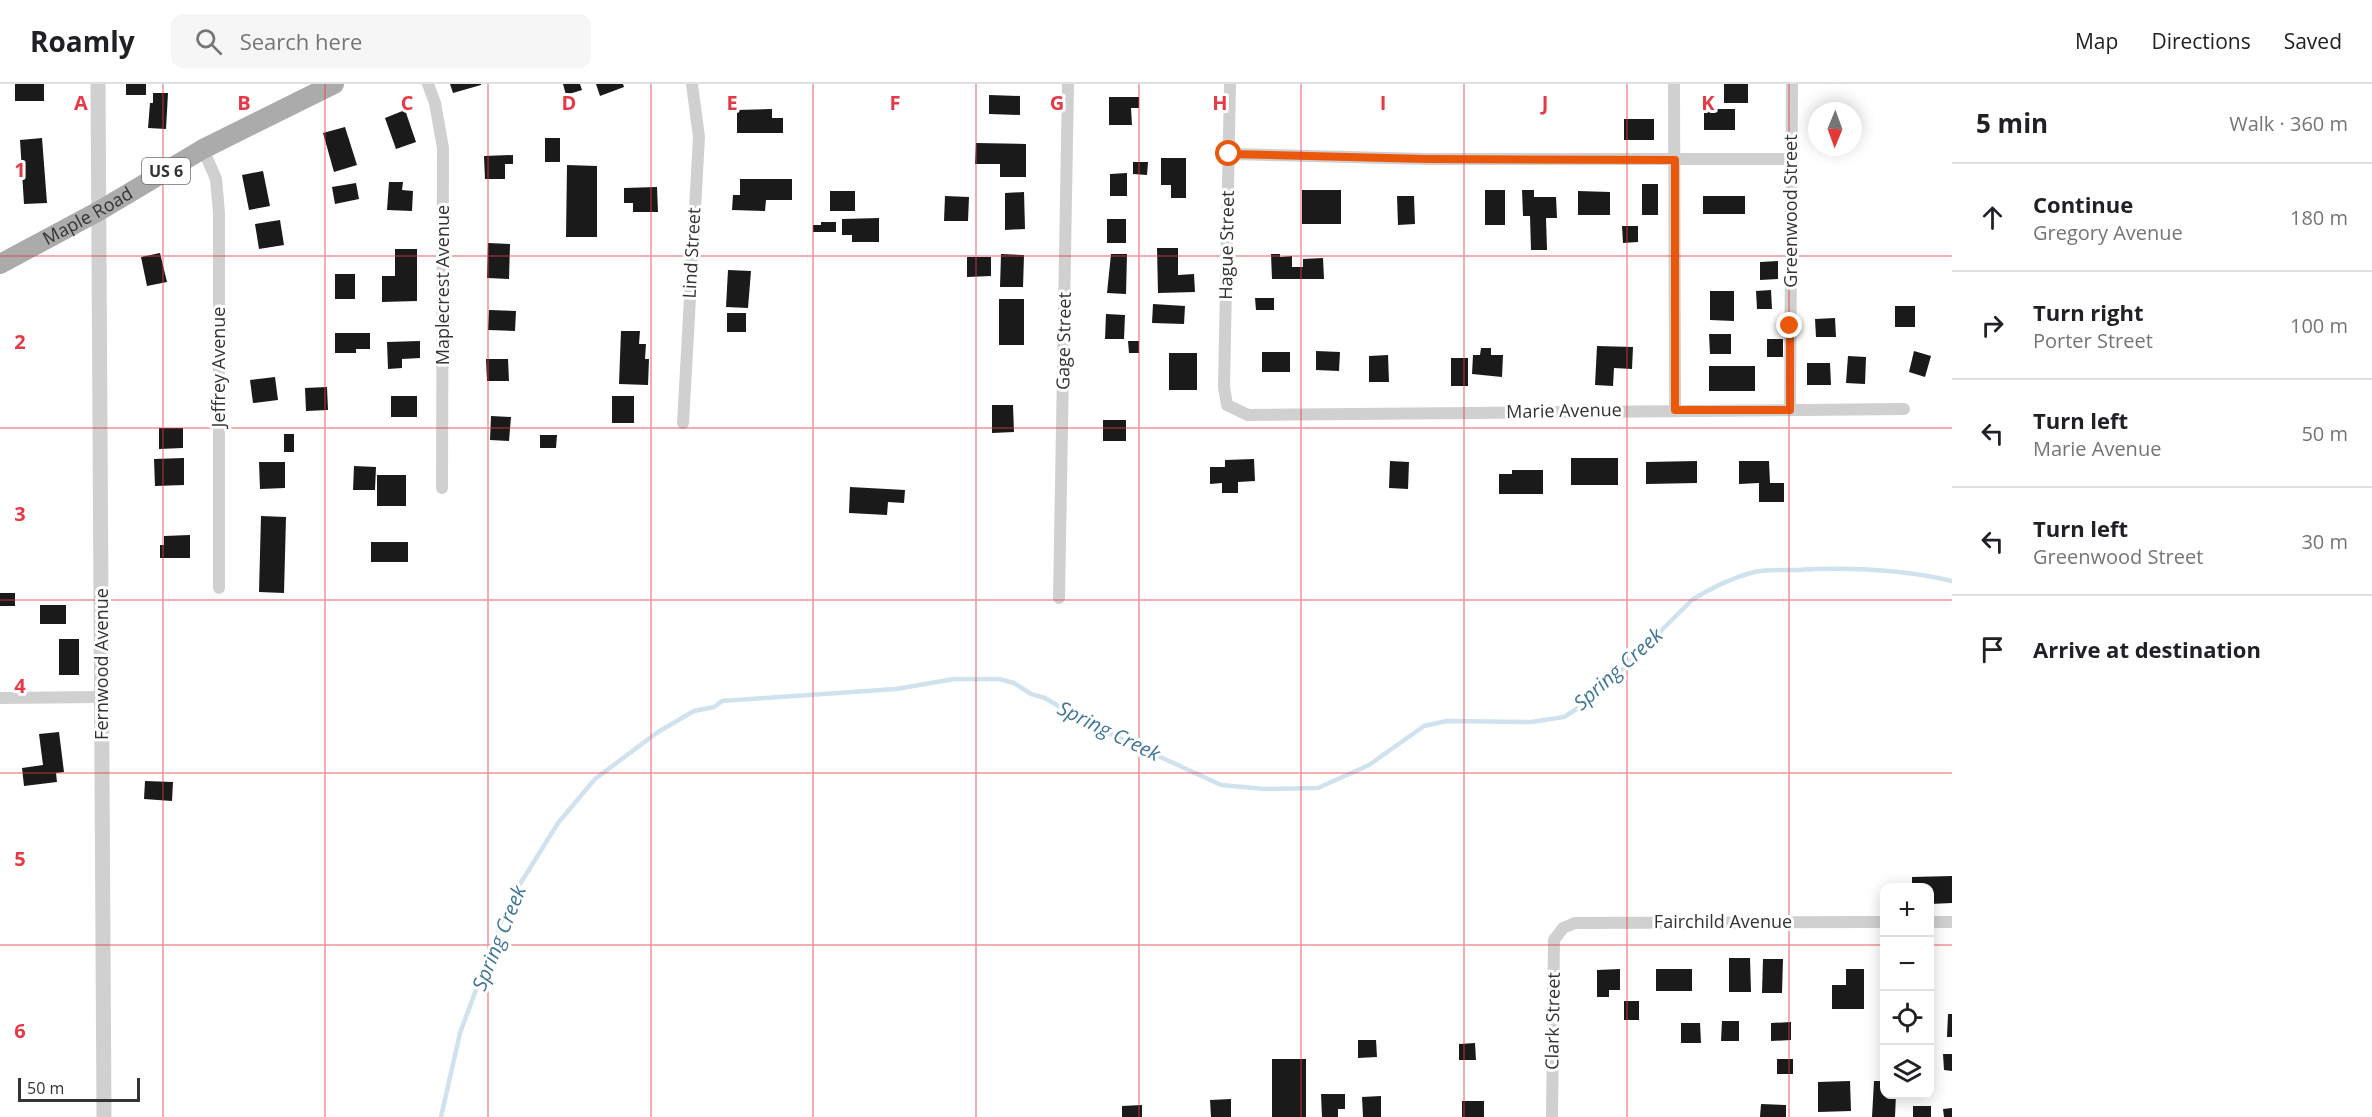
<!DOCTYPE html>
<meta charset="utf-8">
<style>
:root{--surface:#fff;--page:#f6f6f6;--text:#202124;--muted:#757577;--line:#e0e0e0}
body{margin:0;font-family:"Open Sans",sans-serif;background:var(--page);color:var(--text)}
.controls{position:absolute;right:18px;bottom:18px;display:grid;overflow:hidden;border-radius:12px;box-shadow:0 3px 15px #0003}
.controls button{width:54px;height:54px;display:grid;place-items:center;padding:0;border:0;border-bottom:2px solid var(--line);background:var(--surface);color:var(--text);font:30px sans-serif}
.compass{position:absolute;left:1808px;top:18px;width:54px;height:54px;border-radius:50%;background:var(--surface);box-shadow:0 3px 15px #0003;rotate:181deg}
.scale{position:absolute;left:18px;bottom:15px;width:122px;box-sizing:border-box;padding-left:6px;border:3px solid #333;border-top:0;font-size:16px;line-height:21px;white-space:nowrap;color:#333;-webkit-text-stroke:4px #fff;paint-order:stroke}
.stop{position:absolute;width:18px;height:18px;margin:-14px;border:4px solid #ea580c;border-radius:50%;background:#fff}
.stop.end{background:#ea580c;border-color:#fff;box-shadow:0 2px 6px #0008}
.list{margin:0;padding:0;list-style:none}
h2{display:flex;justify-content:space-between;align-items:center;height:78px;margin:0;padding:0 24px;font-size:26px}
h2 small{font-size:20px;font-weight:400;color:var(--muted)}
.list li{display:grid;grid-template-columns:39px 1fr auto;gap:18px;align-items:center;box-sizing:border-box;height:108px;padding:0 24px;border-top:2px solid var(--line)}
.list b{display:block;font-size:22px;white-space:nowrap}
.list p{margin:0;font-size:20px;white-space:nowrap;color:var(--muted)}
.list em{font-size:20px;font-style:normal;color:var(--muted)}
.icon{flex:none;width:33px;height:33px;fill:none;stroke:currentColor;stroke-width:2;stroke-linecap:round;stroke-linejoin:round}
.map{position:relative;flex:none;width:1952px;height:1033px;overflow:hidden}
header{display:flex;align-items:center;gap:36px;box-sizing:border-box;height:84px;padding:0 30px;background:var(--surface);border-bottom:2px solid var(--line)}
header strong{font-size:28px}
nav{display:flex;gap:33px;margin-inline-start:auto;font-size:21px}
.search{width:420px;height:54px;background:var(--page);display:flex;align-items:center;gap:15px;box-sizing:border-box;padding:0 21px;border-radius:12px;color:var(--muted);font-size:22px}
main{display:flex}
aside{flex:1;background:var(--surface)}
.map>svg:first-child{display:block}
</style>
<header>
<strong>Roamly</strong>
<div class="search"><svg class="icon" aria-label="search" viewBox="0 0 24 24"><circle cx="10" cy="10" r="6"/><path d="M15 15l6 6"/></svg>Search here</div>
<nav><a>Map</a><a>Directions</a><a>Saved</a></nav>
</header>
<main>
<div class="map">
<svg width="1952" height="1033" viewBox="0 0 1952 1033">
<rect width="100%" height="100%" fill="#fff"/>
<g fill="none" stroke-linecap="round" stroke-linejoin="round">
<path stroke="#cfe2ee" stroke-width="4.5" d="M441,1033L460,949L502,836L513,820L517,805L558,739L595,695L658,648L694,627L714,623L722,617L896,605L954,595H999L1014,599L1031,610L1045,614L1089,640L1221,701L1265,705L1318,704L1369,681L1424,642L1447,637L1531,638L1564,633L1592,615L1692,516C1711,504 1731,494 1754,488C1767,485 1782,486 1796,486C1849,483 1900,485 1952,497"/>
</g>
<g fill="#1a1a1a">
<rect x="15" y="0" width="29" height="17"/>
<rect x="126" y="0" width="20" height="11"/>
<polygon points="450,0 481,0 481,1 453,9"/>
<polygon points="563,0 580,0 582,6 566,11"/>
<polygon points="596,0 623,0 624,3 600,12"/>
<rect x="1724" y="0" width="24" height="19"/>
<polygon points="153,9 168,9 166,45 148,44 150,19 153,19"/>
<polygon points="989,11 1020,12 1020,31 989,30"/>
<polygon points="1109,13 1139,13 1139,24 1131,24 1132,41 1109,41"/>
<polygon points="772,25 772,34 783,34 783,49 737,49 737,26"/>
<rect x="1704" y="25" width="31" height="21"/>
<polygon points="405,26 416,58 396,65 385,34"/>
<rect x="1624" y="35" width="30" height="21"/>
<polygon points="345,43 357,81 334,88 323,49"/>
<polygon points="42,54 47,119 24,120 20,56"/>
<rect x="545" y="54" width="15" height="24"/>
<polygon points="976,59 1026,60 1026,93 1000,93 1000,80 975,80"/>
<polygon points="513,71 513,80 505,80 505,95 485,95 484,72"/>
<polygon points="1161,74 1186,74 1186,114 1171,114 1171,101 1161,101"/>
<polygon points="1133,78 1148,78 1147,91 1133,90"/>
<polygon points="567,81 597,82 597,153 566,153"/>
<polygon points="263,87 270,122 249,126 242,91"/>
<polygon points="1127,89 1127,112 1110,112 1110,90"/>
<polygon points="740,95 792,95 792,116 766,116 765,127 732,126 733,111 740,111"/>
<polygon points="389,98 403,98 402,106 413,107 412,127 387,126"/>
<polygon points="356,99 359,115 335,120 332,103"/>
<rect x="1642" y="100" width="16" height="31"/>
<polygon points="657,103 658,128 633,128 633,119 624,119 624,104"/>
<rect x="1302" y="106" width="39" height="34"/>
<rect x="1485" y="106" width="20" height="35"/>
<polygon points="1522,106 1534,106 1534,113 1556,113 1557,134 1546,134 1547,166 1531,166 1530,132 1523,132"/>
<rect x="830" y="107" width="25" height="20"/>
<polygon points="1578,107 1610,108 1610,131 1578,131"/>
<polygon points="1024,108 1025,145 1005,146 1005,109"/>
<polygon points="945,112 969,113 968,137 944,137"/>
<polygon points="1397,112 1414,112 1415,140 1398,141"/>
<rect x="1703" y="112" width="42" height="18"/>
<polygon points="879,134 879,158 852,158 852,151 842,151 842,135"/>
<rect x="1107" y="135" width="19" height="24"/>
<polygon points="280,136 284,161 259,165 255,140"/>
<polygon points="821,138 836,138 836,148 813,148 813,141 821,141"/>
<polygon points="1622,142 1638,142 1638,158 1623,159"/>
<polygon points="488,159 510,160 509,195 487,194"/>
<polygon points="1157,164 1178,164 1178,191 1194,190 1195,208 1158,209"/>
<polygon points="395,165 417,165 417,217 382,218 382,192 395,192"/>
<polygon points="160,169 167,198 147,202 141,173"/>
<polygon points="1001,170 1024,171 1023,203 1000,203"/>
<polygon points="1111,170 1127,170 1126,210 1107,209"/>
<polygon points="1271,170 1280,170 1280,173 1292,172 1292,183 1303,183 1303,175 1323,174 1324,195 1272,195"/>
<polygon points="967,173 991,173 991,192 967,193"/>
<polygon points="1778,177 1778,195 1760,196 1760,178"/>
<polygon points="728,186 751,187 748,224 726,223"/>
<rect x="335" y="190" width="20" height="25"/>
<polygon points="1771,206 1772,225 1757,225 1756,207"/>
<polygon points="1710,207 1734,207 1734,237 1710,236"/>
<polygon points="1255,214 1274,214 1274,226 1256,226"/>
<rect x="999" y="215" width="25" height="46"/>
<polygon points="1153,220 1185,222 1184,240 1152,239"/>
<rect x="1895" y="222" width="20" height="21"/>
<polygon points="489,226 516,227 515,247 488,246"/>
<rect x="727" y="229" width="19" height="19"/>
<polygon points="1106,230 1125,231 1124,255 1105,255"/>
<polygon points="1835,234 1836,253 1816,253 1815,235"/>
<polygon points="621,247 640,247 639,260 646,260 645,275 649,275 648,301 619,300"/>
<polygon points="335,249 370,249 370,265 356,265 356,269 335,269"/>
<polygon points="1709,250 1731,250 1731,270 1710,270"/>
<rect x="1767" y="255" width="16" height="18"/>
<polygon points="420,257 420,274 402,275 402,284 388,285 387,258"/>
<polygon points="1128,257 1139,257 1139,269 1129,269"/>
<polygon points="1597,262 1633,263 1632,285 1614,284 1613,302 1595,301"/>
<polygon points="1481,264 1491,264 1491,271 1503,271 1502,293 1472,290 1473,271 1480,271"/>
<polygon points="1316,267 1340,268 1339,287 1316,286"/>
<polygon points="1914,267 1931,272 1925,293 1909,288"/>
<rect x="1262" y="268" width="28" height="20"/>
<rect x="1169" y="269" width="28" height="37"/>
<polygon points="1388,271 1389,298 1369,298 1369,272"/>
<polygon points="1848,272 1866,273 1865,300 1846,299"/>
<rect x="1451" y="274" width="17" height="28"/>
<polygon points="486,275 508,275 509,297 487,297"/>
<polygon points="1807,279 1830,279 1831,301 1807,301"/>
<rect x="1709" y="282" width="46" height="25"/>
<polygon points="275,293 278,316 253,319 250,296"/>
<polygon points="327,303 328,326 306,327 305,304"/>
<rect x="391" y="312" width="26" height="21"/>
<rect x="612" y="312" width="22" height="27"/>
<polygon points="992,321 1013,321 1014,348 992,349"/>
<polygon points="491,332 511,333 509,357 490,356"/>
<rect x="1103" y="336" width="23" height="21"/>
<polygon points="159,344 183,344 183,364 159,365"/>
<rect x="284" y="350" width="10" height="18"/>
<polygon points="540,351 557,351 556,364 540,364"/>
<polygon points="184,374 184,401 155,402 154,375"/>
<rect x="1571" y="374" width="47" height="27"/>
<polygon points="1254,375 1255,397 1238,398 1238,409 1222,409 1222,399 1210,400 1210,383 1225,383 1225,376"/>
<polygon points="1390,377 1409,378 1408,405 1389,404"/>
<polygon points="1697,377 1697,399 1646,400 1646,378"/>
<polygon points="1739,377 1769,377 1770,399 1784,399 1784,418 1759,418 1759,399 1739,400"/>
<polygon points="259,378 285,378 285,404 260,405"/>
<polygon points="354,382 376,383 375,406 353,406"/>
<polygon points="1512,386 1543,386 1543,410 1499,410 1499,390 1512,390"/>
<rect x="377" y="391" width="29" height="31"/>
<polygon points="850,403 905,406 904,419 888,418 887,431 849,429"/>
<polygon points="261,432 286,433 284,509 259,508"/>
<polygon points="190,451 190,474 160,474 160,461 164,461 164,452"/>
<rect x="371" y="458" width="37" height="20"/>
<rect x="0" y="509" width="15" height="13"/>
<rect x="40" y="521" width="26" height="19"/>
<rect x="59" y="555" width="20" height="36"/>
<polygon points="59,648 64,688 56,689 57,698 24,702 22,684 43,681 39,650"/>
<polygon points="145,697 173,698 172,717 144,715"/>
<polygon points="1952,792 1952,819 1930,820 1930,804 1912,804 1912,793"/>
<polygon points="1729,874 1750,874 1751,908 1729,908"/>
<polygon points="1763,875 1783,875 1782,909 1762,909"/>
<polygon points="1620,885 1620,906 1609,906 1609,913 1597,913 1597,886"/>
<rect x="1656" y="885" width="36" height="22"/>
<polygon points="1846,885 1864,885 1864,925 1832,925 1832,901 1846,901"/>
<rect x="1624" y="917" width="15" height="19"/>
<polygon points="1948,930 1952,930 1952,953 1947,953"/>
<polygon points="1722,937 1739,937 1739,957 1721,957"/>
<polygon points="1791,938 1791,956 1771,957 1771,939"/>
<polygon points="1681,939 1700,939 1701,959 1681,959"/>
<polygon points="1358,956 1376,956 1377,973 1358,974"/>
<polygon points="1475,959 1476,976 1459,976 1459,960"/>
<polygon points="1943,970 1952,970 1952,987 1944,986"/>
<rect x="1272" y="975" width="34" height="58"/>
<rect x="1777" y="975" width="16" height="15"/>
<polygon points="1850,997 1851,1027 1818,1028 1818,998"/>
<polygon points="1874,997 1884,997 1884,1010 1896,1010 1895,1033 1872,1033"/>
<polygon points="1321,1010 1345,1010 1345,1025 1338,1025 1338,1033 1322,1033"/>
<polygon points="1381,1012 1381,1033 1363,1033 1362,1013"/>
<polygon points="1231,1015 1231,1033 1211,1033 1210,1016"/>
<rect x="1462" y="1017" width="22" height="16"/>
<polygon points="1761,1020 1786,1021 1786,1033 1760,1033"/>
<polygon points="1142,1021 1142,1033 1122,1033 1122,1022"/>
<rect x="1913" y="1022" width="18" height="11"/>
<polygon points="1952,1024 1952,1033 1944,1033 1943,1025"/>
</g>
<g fill="none" stroke-linecap="round" stroke-linejoin="round">
<g stroke="#d0d0d0" stroke-width="12">
<polyline points="428,0 435,19 443,64 442,404"/>
<polyline points="1230,0 1224,303 1227,321 1248,331 1904,325"/>
<polyline points="1674,0 1675,326"/>
<polyline points="203,65 216,95 219,129 219,504"/>
<polyline points="1229,70 1426,75 1791,75"/>
<polyline points="1790,326 1792,0"/>
<polyline points="683,339 699,53 692,0"/>
<polyline points="1059,514 1068,0"/>
<polyline points="0,614 102,613"/>
<polyline points="1930,838 1952,838"/>
<polyline points="1552,1033 1554,856 1563,844 1575,839 1884,838"/>
</g>
<polyline stroke="#d0d0d0" stroke-width="15" points="98,0 104,1033"/>
<path stroke="#ababab" stroke-width="20" id="s1" d="M0,180L99,127L203,65L334,0"/>
</g>
<g fill="none" stroke-linecap="round" stroke-linejoin="round">
<polyline stroke="#ea580c" stroke-width="8" points="1229,70 1426,75 1675,76 1675,326 1790,326 1790,242"/>
</g>
<path fill="none" stroke="#e63946" stroke-width="1.5" stroke-opacity="0.55" d="M163,0V1033M325,0V1033M488,0V1033M651,0V1033M813,0V1033M976,0V1033M1139,0V1033M1301,0V1033M1464,0V1033M1627,0V1033M1789,0V1033M0,172H1952M0,344H1952M0,516H1952M0,689H1952M0,861H1884M1930,861H1952"/>
<g text-anchor="middle" stroke-width="6" stroke-linejoin="round" paint-order="stroke">
<rect fill="#fff" stroke="#707070" stroke-width="1.5" x="142" y="74" width="48" height="26" rx="4.5"/>
<g font-size="16" font-weight="bold" fill="#333">
<text x="166" y="93">US 6</text>
</g>
<g font-size="18" fill="#333" stroke="#fff">
<text transform="translate(1791 127) rotate(-90)" y="6">Greenwood Street</text>
<text dy="6" stroke="none"><textPath href="#s1" startOffset="100">Maple Road</textPath></text>
<text transform="translate(1227 161) rotate(-89)" y="6">Hague Street</text>
<text transform="translate(692 169) rotate(-87)" y="6">Lind Street</text>
<text transform="translate(443 201) rotate(-90)" y="6">Maplecrest Avenue</text>
<text transform="translate(1064 257) rotate(-89)" y="6">Gage Street</text>
<text transform="translate(219 283) rotate(-90)" y="6">Jeffrey Avenue</text>
<text transform="translate(1564 327) rotate(-1)" y="6">Marie Avenue</text>
<text transform="translate(102 580) rotate(-90)" y="6">Fernwood Avenue</text>
<text x="1723" y="844">Fairchild Avenue</text>
<text transform="translate(1553 937) rotate(-89)" y="6">Clark Street</text>
</g>
<g font-size="20" font-style="italic" fill="#3f7597" stroke="#fff">
<text transform="translate(1618 585) rotate(-42)" y="7">Spring Creek</text>
<text transform="translate(1109 647) rotate(26)" y="7">Spring Creek</text>
<text transform="translate(499 854) rotate(-68)" y="7">Spring Creek</text>
</g>
</g>
<g font-size="20" text-anchor="middle" font-weight="bold" fill="#e63946" stroke="#fff" stroke-width="6" stroke-linejoin="round" paint-order="stroke">
<text x="81" y="26">A</text>
<text x="244" y="26">B</text>
<text x="407" y="26">C</text>
<text x="569" y="26">D</text>
<text x="732" y="26">E</text>
<text x="895" y="26">F</text>
<text x="1057" y="26">G</text>
<text x="1220" y="26">H</text>
<text x="1383" y="26">I</text>
<text x="1545" y="26">J</text>
<text x="1708" y="26">K</text>
<text x="20" y="93">1</text>
<text x="20" y="265">2</text>
<text x="20" y="437">3</text>
<text x="20" y="609">4</text>
<text x="20" y="782">5</text>
<text x="20" y="954">6</text>
</g>
</svg>
<div class="controls">
<button>+</button>
<button>−</button>
<button><svg class="icon" aria-label="locate" viewBox="0 0 24 24"><circle cx="12" cy="12" r="6"/><path d="M12 2v4M12 18v4M2 12h4M18 12h4"/></svg></button>
<button><svg class="icon" aria-label="layers" viewBox="0 0 24 24"><path d="M12 4l9 5-9 5-9-5zM3 14l9 5 9-5"/></svg></button>
</div>
<svg class="compass" viewBox="-18 -18 36 36"><path d="M0-13l5 13h-10z" fill="#e53935"/><path d="M0 13l5-13h-10z" fill="#757577"/></svg>
<div class="scale">50 m</div>
<div class="stop" style="left:1229px;top:70px"></div>
<div class="stop end" style="left:1790px;top:242px"></div>
</div>
<aside>
<h2>5 min<small>Walk · 360 m</small></h2>
<ul class="list">
<li><svg class="icon" aria-label="ahead" viewBox="0 0 24 24"><path d="M12 20V5M6 11l6-6 6 6"/></svg><div><b>Continue</b><p>Gregory Avenue</p></div><em>180 m</em></li>
<li><svg class="icon" aria-label="right" viewBox="0 0 24 24"><path d="M7 20v-9h11M14 6l5 5-5 5"/></svg><div><b>Turn right</b><p>Porter Street</p></div><em>100 m</em></li>
<li><svg class="icon" aria-label="left" viewBox="0 0 24 24"><path d="M17 20v-9H6M10 6l-5 5 5 5"/></svg><div><b>Turn left</b><p>Marie Avenue</p></div><em>50 m</em></li>
<li><svg class="icon" aria-label="left" viewBox="0 0 24 24"><path d="M17 20v-9H6M10 6l-5 5 5 5"/></svg><div><b>Turn left</b><p>Greenwood Street</p></div><em>30 m</em></li>
<li><svg class="icon" aria-label="arrive" viewBox="0 0 24 24"><path d="M6 21V4h12l-3 4 3 4H6"/></svg><div><b>Arrive at destination</b></div></li>
</ul>
</aside>
</main>
